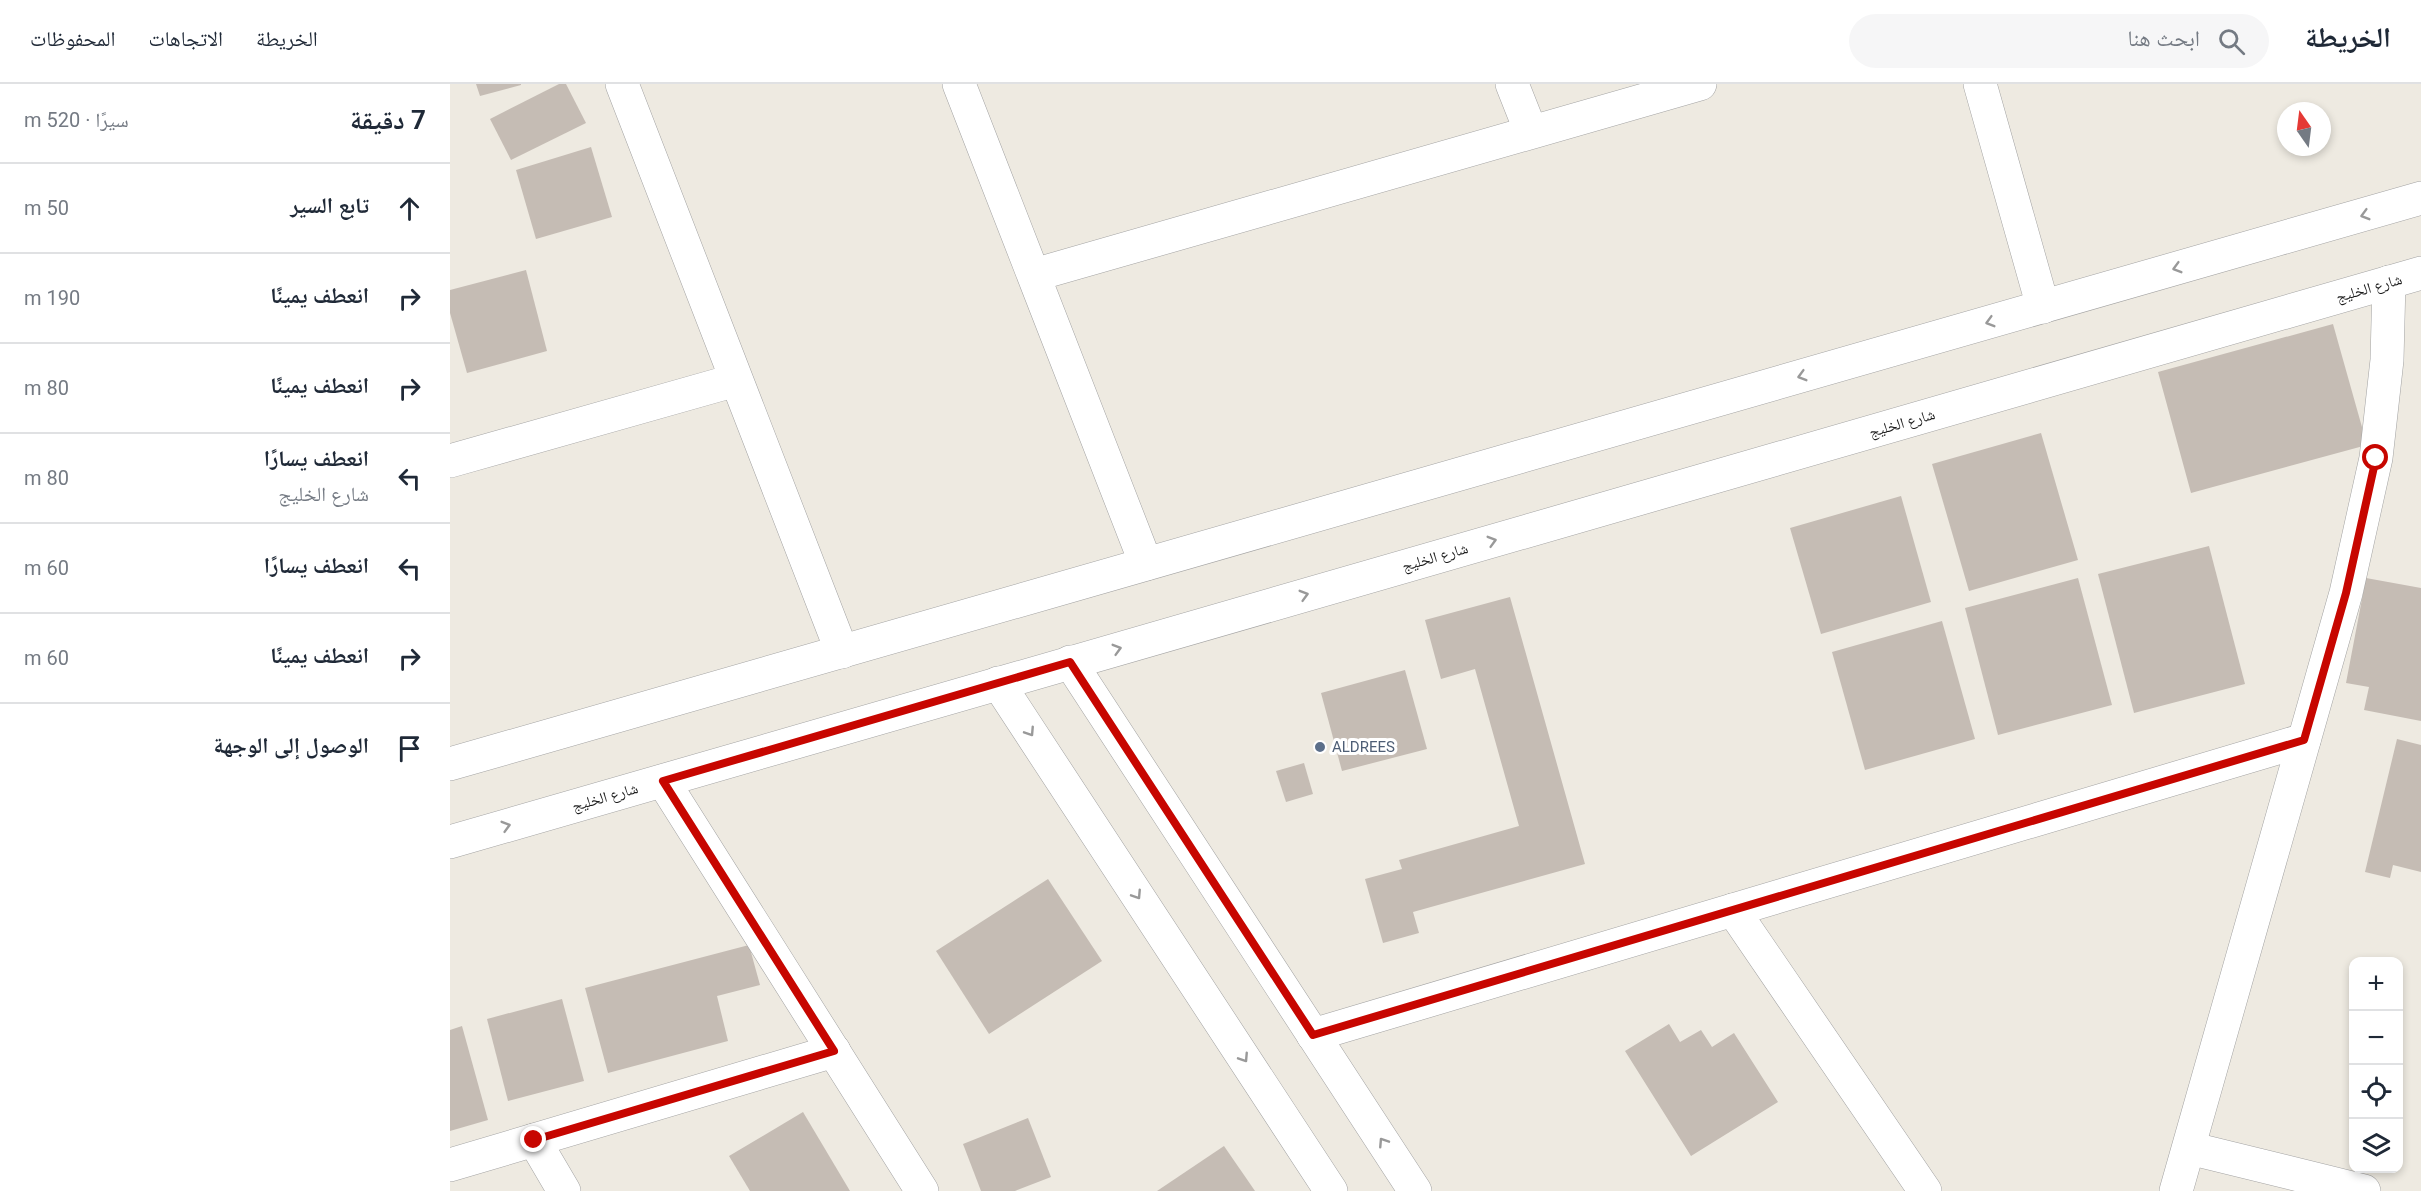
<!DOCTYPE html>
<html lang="ar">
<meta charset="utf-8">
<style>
:root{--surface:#fff;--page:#f6f6f7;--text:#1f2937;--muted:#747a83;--line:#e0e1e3}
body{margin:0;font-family:Roboto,"Noto Naskh Arabic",sans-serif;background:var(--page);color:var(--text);direction:rtl}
.controls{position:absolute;right:18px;bottom:18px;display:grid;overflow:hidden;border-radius:12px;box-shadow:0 3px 9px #0003}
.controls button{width:54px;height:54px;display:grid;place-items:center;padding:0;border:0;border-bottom:2px solid var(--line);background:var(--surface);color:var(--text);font:30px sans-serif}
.compass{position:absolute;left:1827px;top:18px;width:54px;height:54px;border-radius:50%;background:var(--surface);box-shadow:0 3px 9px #0003;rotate:346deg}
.stop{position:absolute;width:18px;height:18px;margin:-14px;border:4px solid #c70600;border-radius:50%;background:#fff}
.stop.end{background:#c70600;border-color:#fff;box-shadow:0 2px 6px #0008}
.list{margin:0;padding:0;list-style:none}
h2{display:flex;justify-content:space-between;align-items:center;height:78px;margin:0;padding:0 24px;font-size:26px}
h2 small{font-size:20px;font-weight:400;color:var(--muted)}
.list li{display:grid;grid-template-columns:39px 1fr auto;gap:18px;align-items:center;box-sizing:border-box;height:90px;padding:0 24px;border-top:2px solid var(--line)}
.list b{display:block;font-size:22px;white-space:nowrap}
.list p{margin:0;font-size:20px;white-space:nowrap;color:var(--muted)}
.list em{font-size:20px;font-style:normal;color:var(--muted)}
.icon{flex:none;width:33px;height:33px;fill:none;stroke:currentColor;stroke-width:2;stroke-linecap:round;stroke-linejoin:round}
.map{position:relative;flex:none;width:1971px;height:1107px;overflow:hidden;direction:ltr}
header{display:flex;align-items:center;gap:36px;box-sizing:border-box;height:84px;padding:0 30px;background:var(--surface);border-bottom:2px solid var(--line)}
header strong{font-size:28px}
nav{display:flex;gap:33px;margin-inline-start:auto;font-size:21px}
.search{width:420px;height:54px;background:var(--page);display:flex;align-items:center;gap:15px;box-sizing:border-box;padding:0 21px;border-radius:33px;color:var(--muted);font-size:22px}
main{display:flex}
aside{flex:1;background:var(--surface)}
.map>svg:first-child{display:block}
</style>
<header>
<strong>الخريطة</strong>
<div class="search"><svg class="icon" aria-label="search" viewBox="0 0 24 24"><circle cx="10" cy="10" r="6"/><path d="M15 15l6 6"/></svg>ابحث هنا</div>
<nav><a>الخريطة</a><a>الاتجاهات</a><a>المحفوظات</a></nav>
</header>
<main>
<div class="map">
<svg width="1971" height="1107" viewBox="0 0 1971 1107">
<rect width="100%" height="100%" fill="#eeeae1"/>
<g fill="#c5bcb4">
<polygon points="26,0 71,0 71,1 30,12"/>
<polygon points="109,0 116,0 136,39 61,76 40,35"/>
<polygon points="141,63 162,133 86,155 66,86"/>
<polygon points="76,186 97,267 17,289 0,229 0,206"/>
<polygon points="1883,240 1917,361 1741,409 1708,288"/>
<polygon points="1591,349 1628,476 1519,507 1482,380"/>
<polygon points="1451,412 1481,518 1371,550 1340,444"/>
<polygon points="1759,462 1795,600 1684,629 1648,490"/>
<polygon points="1628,494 1662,621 1548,651 1515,524"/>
<polygon points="1916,494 1971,504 1971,637 1914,626 1919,603 1896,599"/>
<polygon points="1060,513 1135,780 963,828 969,849 933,859 915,795 952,785 949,776 1069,742 1025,585 991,595 975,536"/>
<polygon points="1492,537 1525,655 1415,686 1382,568"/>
<polygon points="955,586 977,665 892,687 871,609"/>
<polygon points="1947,655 1971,661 1971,788 1943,781 1940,794 1915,788"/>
<polygon points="854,679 863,710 836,718 826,687"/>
<polygon points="598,795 652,877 539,950 486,867"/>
<polygon points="299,861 310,901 267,912 278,957 158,989 135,904"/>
<polygon points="112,915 134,997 58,1017 37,935"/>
<polygon points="1219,940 1230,958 1251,946 1262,963 1284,949 1328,1018 1241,1072 1175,967"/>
<polygon points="12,942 38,1036 0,1047 0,946"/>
<polygon points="353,1028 400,1107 300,1107 279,1072"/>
<polygon points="578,1034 601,1093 565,1107 531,1107 513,1060"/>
<polygon points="774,1062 805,1107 707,1107"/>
</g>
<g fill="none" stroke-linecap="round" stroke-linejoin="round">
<defs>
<g id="minor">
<polyline points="172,0 392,568"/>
<polyline points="509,0 696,480"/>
<polyline points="1062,0 1081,48"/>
<polyline points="1530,0 1593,223"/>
<polyline points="584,191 1250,0"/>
<polyline points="0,377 286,296"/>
<polyline points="620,578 965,1107"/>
<polyline points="548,599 881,1107"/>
<polyline points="0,680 1971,114"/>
<polyline points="213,697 472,1107"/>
<polyline points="0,758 1971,189"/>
<polyline points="1283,826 1475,1107"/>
<polyline points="863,951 1854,656"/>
<polyline points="84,1056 114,1107"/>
<polyline points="1739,1064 1914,1107"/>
<polyline points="0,1081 384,967"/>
<polyline points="1726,1107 1896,509 1926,374 1937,276 1939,198"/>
</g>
</defs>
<use href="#minor" stroke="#a3a3a3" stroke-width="34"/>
<use href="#minor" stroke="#fff" stroke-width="33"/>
</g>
<defs><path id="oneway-chevron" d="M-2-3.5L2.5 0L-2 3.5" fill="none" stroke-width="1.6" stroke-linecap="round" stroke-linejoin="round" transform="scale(1.5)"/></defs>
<g stroke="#999">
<use href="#oneway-chevron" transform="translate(1915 131) rotate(164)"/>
<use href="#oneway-chevron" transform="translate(1727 184) rotate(164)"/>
<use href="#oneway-chevron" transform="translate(1540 238) rotate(164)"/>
<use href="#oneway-chevron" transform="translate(1352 292) rotate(164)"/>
<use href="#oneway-chevron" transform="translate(1042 457) rotate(-16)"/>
<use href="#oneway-chevron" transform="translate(854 511) rotate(-16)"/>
<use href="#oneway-chevron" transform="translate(667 565) rotate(-16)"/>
<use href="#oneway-chevron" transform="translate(580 648) rotate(57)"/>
<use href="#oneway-chevron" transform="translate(56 742) rotate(-16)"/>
<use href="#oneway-chevron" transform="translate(687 811) rotate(57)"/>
<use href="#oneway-chevron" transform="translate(794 974) rotate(57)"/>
<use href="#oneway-chevron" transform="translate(933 1058) rotate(-123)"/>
</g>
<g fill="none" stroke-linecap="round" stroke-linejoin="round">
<polyline stroke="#c70600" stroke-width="8" points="84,1056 384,967 213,697 620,578 863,951 1854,656 1896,509 1926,374"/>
</g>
<circle fill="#5c6f8a" stroke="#fff" stroke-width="2" cx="870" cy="663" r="6"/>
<g text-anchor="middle" stroke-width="6" stroke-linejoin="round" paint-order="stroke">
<g font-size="15" fill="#1c1c1c" stroke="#fff">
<text transform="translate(1919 204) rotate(-16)" y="5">شارع الخليج</text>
<text transform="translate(1452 339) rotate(-16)" y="5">شارع الخليج</text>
<text transform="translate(985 473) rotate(-16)" y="5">شارع الخليج</text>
<text transform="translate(155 713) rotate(-16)" y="5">شارع الخليج</text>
</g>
<g font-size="15" fill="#4e5e75" stroke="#fff" text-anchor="start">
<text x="882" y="668">ALDREES</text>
</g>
</g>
</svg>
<div class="controls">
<button>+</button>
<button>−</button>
<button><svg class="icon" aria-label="locate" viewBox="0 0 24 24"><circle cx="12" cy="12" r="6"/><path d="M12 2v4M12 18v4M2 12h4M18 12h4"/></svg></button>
<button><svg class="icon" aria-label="layers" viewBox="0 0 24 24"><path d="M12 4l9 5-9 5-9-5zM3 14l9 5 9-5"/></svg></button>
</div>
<svg class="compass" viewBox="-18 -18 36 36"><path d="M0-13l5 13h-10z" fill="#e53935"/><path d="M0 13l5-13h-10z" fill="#747a83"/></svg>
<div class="stop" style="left:1926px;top:374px"></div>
<div class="stop end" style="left:84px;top:1056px"></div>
</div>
<aside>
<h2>7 دقيقة<small>سيرًا · 520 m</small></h2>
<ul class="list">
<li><svg class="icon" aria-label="ahead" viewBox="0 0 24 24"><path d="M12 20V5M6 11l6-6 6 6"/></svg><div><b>تابع السير</b></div><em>50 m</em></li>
<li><svg class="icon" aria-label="right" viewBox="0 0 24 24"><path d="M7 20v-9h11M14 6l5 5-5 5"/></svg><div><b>انعطف يمينًا</b></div><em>190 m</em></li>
<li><svg class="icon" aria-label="right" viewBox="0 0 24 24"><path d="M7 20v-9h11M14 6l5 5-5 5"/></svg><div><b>انعطف يمينًا</b></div><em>80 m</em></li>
<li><svg class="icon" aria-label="left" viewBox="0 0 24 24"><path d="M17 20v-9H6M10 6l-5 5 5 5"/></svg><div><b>انعطف يسارًا</b><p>شارع الخليج</p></div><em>80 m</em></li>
<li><svg class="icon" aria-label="left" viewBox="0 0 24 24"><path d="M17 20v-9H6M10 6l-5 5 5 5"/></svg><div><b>انعطف يسارًا</b></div><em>60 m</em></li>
<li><svg class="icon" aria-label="right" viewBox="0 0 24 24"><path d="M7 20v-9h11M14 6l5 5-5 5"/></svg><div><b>انعطف يمينًا</b></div><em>60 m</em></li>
<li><svg class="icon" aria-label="arrive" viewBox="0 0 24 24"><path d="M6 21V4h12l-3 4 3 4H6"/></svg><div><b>الوصول إلى الوجهة</b></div></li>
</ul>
</aside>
</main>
